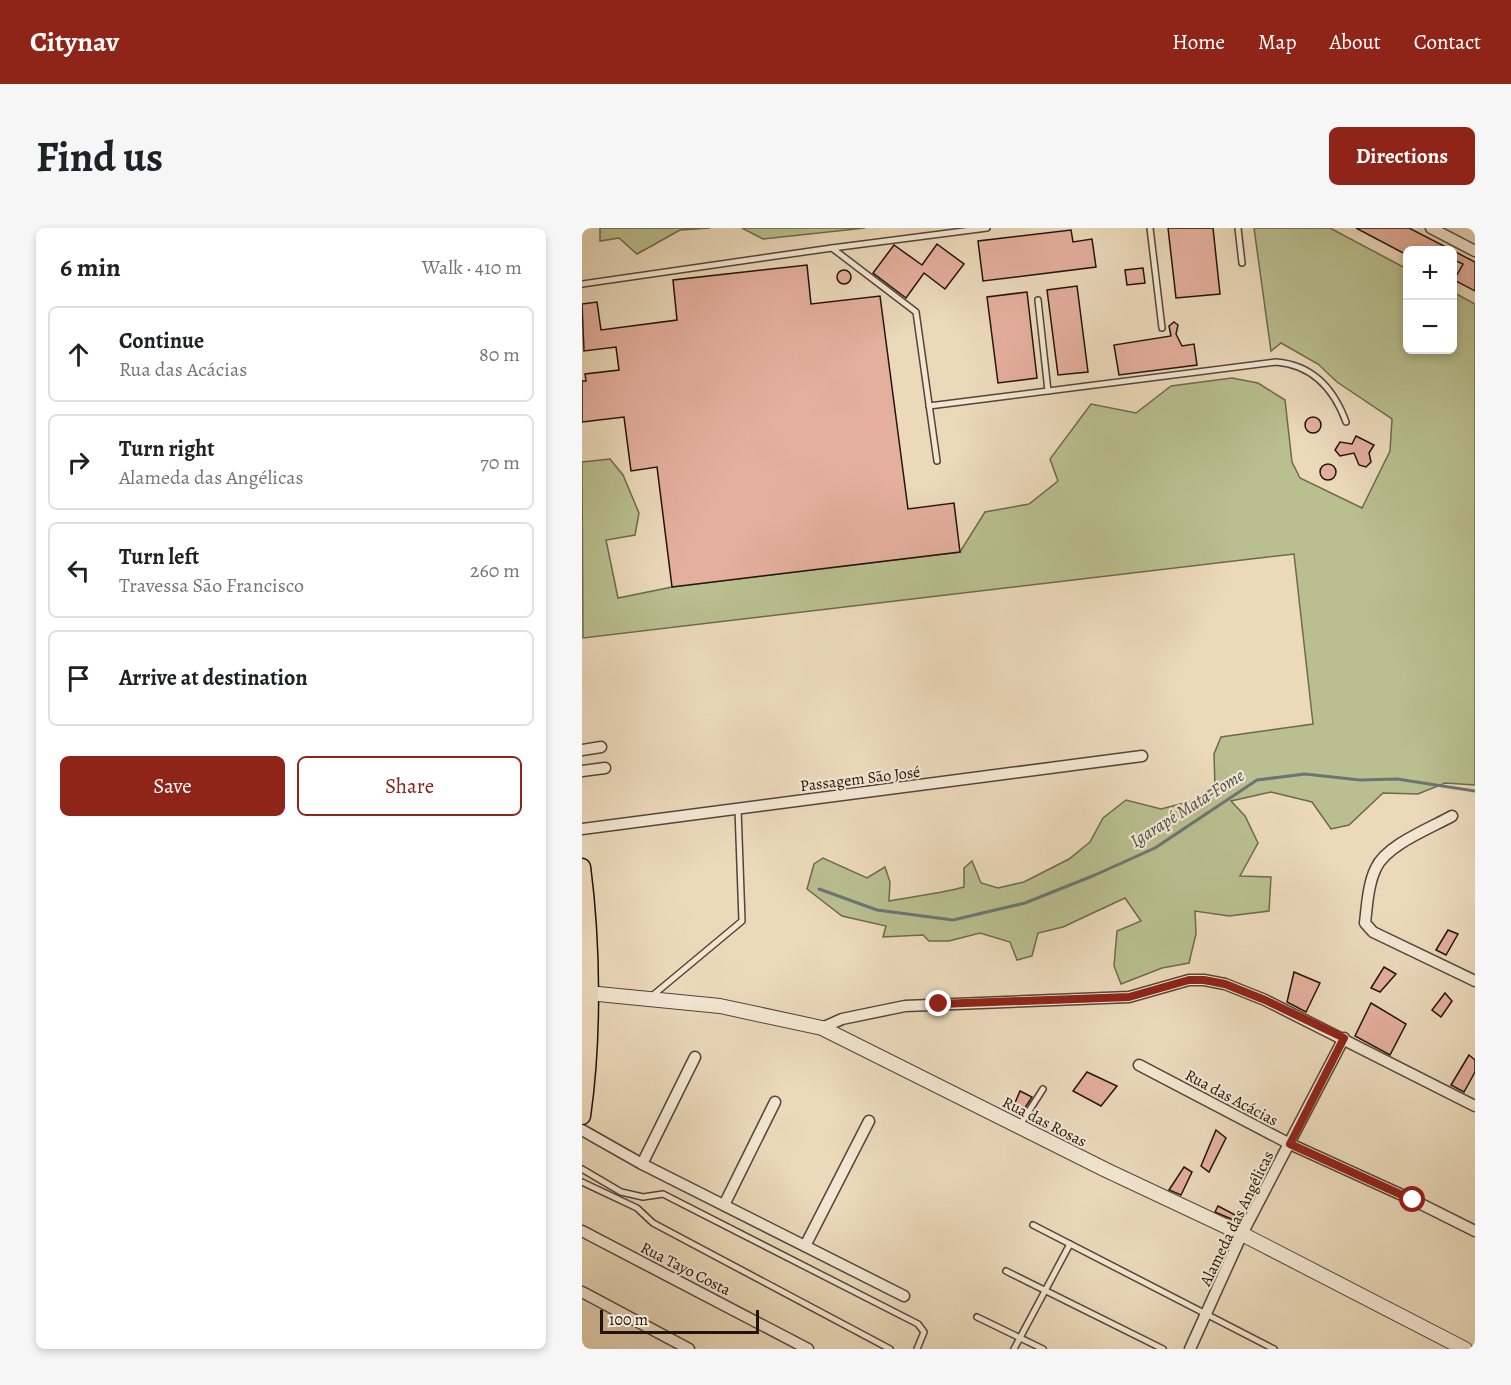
<!DOCTYPE html>
<meta charset="utf-8">
<style>
:root{--surface:#fff;--page:#f6f6f6;--text:#202124;--muted:#757577;--line:#e0e0e0;--accent:#8f2418}
body{margin:0;font-family:Alegreya,serif;background:var(--page);color:var(--text)}
.controls{position:absolute;right:18px;top:18px;display:grid;overflow:hidden;border-radius:9px;box-shadow:0 3px 9px #0003}
.controls button{width:54px;height:54px;display:grid;place-items:center;padding:0;border:0;border-bottom:2px solid var(--line);background:var(--surface);color:var(--text);font:30px sans-serif}
.scale{position:absolute;left:18px;bottom:15px;width:159px;box-sizing:border-box;padding-left:6px;border:3px solid #21140c;border-top:0;font-size:16px;line-height:21px;white-space:nowrap;color:#21140c;-webkit-text-stroke:4px #f2e6d2;paint-order:stroke}
.stop{position:absolute;width:18px;height:18px;margin:-14px;border:4px solid #8f2418;border-radius:50%;background:#fff}
.stop.end{background:#8f2418;border-color:#fff;box-shadow:0 2px 6px #0008}
.list{margin:0;padding:0;list-style:none}
h2{display:flex;justify-content:space-between;align-items:center;height:78px;margin:0;padding:0 24px;font-size:26px}
h2 small{font-size:20px;font-weight:400;color:var(--muted)}
.list li{display:grid;grid-template-columns:39px 1fr auto;gap:18px;align-items:center;box-sizing:border-box;height:96px;margin:0 12px 12px;padding:0 12px;border:2px solid var(--line);border-radius:9px}
.list b{display:block;font-size:22px;white-space:nowrap}
.list p{margin:0;font-size:20px;white-space:nowrap;color:var(--muted)}
.list em{font-size:20px;font-style:normal;color:var(--muted)}
.actions{display:flex;gap:12px;padding:18px 24px}
.actions a{flex:1;padding:14px 0;border:2px solid var(--accent);border-radius:9px;text-align:center;font-size:21px;color:var(--accent)}
.actions .main{background:var(--accent);color:#fff}
.icon{flex:none;width:33px;height:33px;fill:none;stroke:currentColor;stroke-width:2;stroke-linecap:round;stroke-linejoin:round}
.map{position:relative;flex:none;width:893px;height:1121px;overflow:hidden;border-radius:9px}
header{display:flex;align-items:center;gap:36px;box-sizing:border-box;height:84px;padding:0 30px;background:var(--accent);color:#fff}
header strong{font-size:28px}
nav{display:flex;gap:33px;margin-inline-start:auto;font-size:21px}
.intro{display:flex;align-items:center;justify-content:space-between;box-sizing:border-box;height:144px;padding:0 36px}
h1{margin:0;font-size:42px}
.button{padding:15px 27px;border-radius:9px;background:var(--accent);color:#fff;font-size:21px;font-weight:700}
main{display:flex;gap:36px;padding:0 36px}
aside{flex:1;background:var(--surface);border-radius:9px;box-shadow:0 3px 9px #0003}
.map>svg:first-child{display:block}
</style>
<header>
<strong>Citynav</strong>
<nav><a>Home</a><a>Map</a><a>About</a><a>Contact</a></nav>
</header>
<div class="intro"><h1>Find us</h1><a class="button">Directions</a></div>
<main>
<aside>
<h2>6 min<small>Walk · 410 m</small></h2>
<ul class="list">
<li><svg class="icon" aria-label="ahead" viewBox="0 0 24 24"><path d="M12 20V5M6 11l6-6 6 6"/></svg><div><b>Continue</b><p>Rua das Acácias</p></div><em>80 m</em></li>
<li><svg class="icon" aria-label="right" viewBox="0 0 24 24"><path d="M7 20v-9h11M14 6l5 5-5 5"/></svg><div><b>Turn right</b><p>Alameda das Angélicas</p></div><em>70 m</em></li>
<li><svg class="icon" aria-label="left" viewBox="0 0 24 24"><path d="M17 20v-9H6M10 6l-5 5 5 5"/></svg><div><b>Turn left</b><p>Travessa São Francisco</p></div><em>260 m</em></li>
<li><svg class="icon" aria-label="arrive" viewBox="0 0 24 24"><path d="M6 21V4h12l-3 4 3 4H6"/></svg><div><b>Arrive at destination</b></div></li>
</ul>
<div class="actions"><a class="main">Save</a><a>Share</a></div>
</aside>
<div class="map">
<svg width="893" height="1121" viewBox="0 0 893 1121">
<rect width="100%" height="100%" fill="#ebd9ba"/>
<filter id="stains"><feTurbulence type="fractalNoise" baseFrequency=".00333" numOctaves="4"/><feColorMatrix values="0 0 0 0 .2 0 0 0 0 .09 0 0 0 0 .02 0 0 0 .5 -.17"/></filter>
<radialGradient id="worn" r=".72"><stop offset=".6" stop-color="#630" stop-opacity="0"/><stop offset="1" stop-color="#630" stop-opacity=".3"/></radialGradient>
<g fill="#b9bf8f" stroke="#6d6a4e" stroke-width="1.5">
<polygon points="18,0 128,0 98,2 55,26 37,10 18,13"/>
<polygon points="160,0 283,0 181,11"/>
<path d="M672,0H748L825,41L826,122H870L871,64L893,76V557L863,555L836,566L801,565L767,597L749,601L730,574L689,564L649,573L663,588L676,615L658,648L689,649L687,683L647,688L613,683L614,706L607,735L580,740L539,756L532,738L535,703L559,693L543,670L481,699L456,705L450,728L435,732L428,714L398,705L367,713H347L341,707L301,709L304,698L260,688L225,661L232,636L241,630L285,650L303,639L308,654L307,673C332,668 357,666 382,659V640L390,633L399,655L416,660L442,654L487,631L508,614L521,590L544,572L579,581L610,573L633,559L632,526L639,509L731,496L712,326L1,410L0,234L28,231L41,247L57,285L53,307L24,312L36,370L90,359L378,324L403,284L447,276L476,253L468,231L509,176L554,185L589,158L650,150L676,155L703,172L710,234L718,250L780,280L808,223L810,191L755,154L736,136L699,115L689,123Z"/>
</g>
<g fill="none" stroke-linecap="round" stroke-linejoin="round">
<polyline stroke="#6a7674" stroke-width="3" points="237,661 295,682 371,692 443,675 513,647 573,620 675,552 723,546 778,552 815,551 893,563"/>
</g>
<g fill="#e4af9d" stroke="#21140c" stroke-width="1.5">
<polygon points="586,0 631,0 638,66 594,70"/>
<polygon points="774,0 827,0 893,34 893,63 872,52 881,36 870,31 870,22 825,22 825,27"/>
<polygon points="489,2 491,14 510,11 514,39 401,53 396,13"/>
<polygon points="355,16 382,36 363,61 342,45 324,70 291,45 312,17 340,37"/>
<polygon points="225,37 229,76 298,68 326,281 372,275 378,324 90,359 75,239 49,243 42,189 0,194 0,153 4,153 3,146 37,142 34,119 2,123 0,76 15,74 19,102 95,92 91,52"/>
<polygon points="561,40 563,55 545,57 543,42"/>
<circle cx="262" cy="49" r="7"/>
<polygon points="495,58 506,144 476,147 465,62"/>
<polygon points="445,64 455,150 416,155 405,69"/>
<polygon points="592,94 596,97 594,106 600,118 612,116 615,137 537,147 532,117 589,108 587,98"/>
<circle cx="731" cy="197" r="8"/>
<polygon points="774,208 792,217 787,225 789,234 784,239 777,237 772,225 758,228 753,222 758,214 770,216"/>
<circle cx="746" cy="244" r="8"/>
<polygon points="866,702 876,706 864,727 854,722"/>
<polygon points="802,739 814,746 798,764 789,760"/>
<polygon points="712,744 738,755 724,784 705,774"/>
<polygon points="863,765 870,773 859,789 850,782"/>
<polygon points="789,775 824,796 808,827 773,808"/>
<polygon points="887,827 893,832 893,844 882,864 869,857"/>
<polygon points="505,844 535,858 519,878 491,863"/>
<polygon points="438,863 450,869 439,886 430,882"/>
<polygon points="634,902 644,910 627,944 619,938"/>
<polygon points="602,939 610,944 599,967 587,962"/>
<polygon points="636,978 657,989 654,993 633,984"/>
</g>
<g fill="none" stroke-linecap="round" stroke-linejoin="round">
<defs>
<g id="service">
<polyline points="568,0 580,100"/>
<polyline points="656,0 660,35"/>
<polyline points="250,20 405,0"/>
<polyline points="0,56 250,20 334,84 355,233"/>
<polyline points="456,72 466,163"/>
<path d="M347,178L694,134C731,137 752,161 764,194"/>
<polyline points="70,768 160,693 156,581"/>
<polyline points="438,897 461,861"/>
<polyline points="0,941 39,964 61,969 81,966 336,1096 342,1104 335,1121"/>
<polyline points="0,954 55,980 71,995 308,1121"/>
<polyline points="451,997 692,1121"/>
<polyline points="424,1043 581,1121"/>
<polyline points="395,1089 461,1121"/>
<polyline points="432,1121 488,1016"/>
</g>
<g id="minor">
<polyline points="849,0 893,23"/>
<polyline points="0,522 19,519"/>
<polyline points="0,543 23,540"/>
<path d="M870,588C849,600 804,617 794,640C786,656 785,678 783,695L791,704L893,753"/>
<polyline points="0,601 560,528"/>
<polyline points="240,800 260,791 323,778 547,769 607,752 622,752 643,756 683,772 893,878"/>
<polyline points="557,837 708,916 831,972 893,1003"/>
<polyline points="0,902 60,936 322,1068"/>
<polyline points="60,936 113,829"/>
<polyline points="142,977 193,874"/>
<polyline points="0,1003 226,1121"/>
<polyline points="223,1018 287,893"/>
<polyline points="0,1064 107,1121"/>
<polyline points="608,1121 660,1006 762,810"/>
</g>
<polyline id="tertiary" points="6,765 138,778 240,800 524,942 660,1006 883,1121"/>
<path id="primary" d="M0,639C10,716 11,811 0,888"/>
</defs>
<use href="#service" stroke="#544538" stroke-width="8"/>
<use href="#minor" stroke="#544538" stroke-width="13"/>
<use href="#tertiary" stroke="#544538" stroke-width="16"/>
<use href="#primary" stroke="#21140c" stroke-width="19"/>
<use href="#service" stroke="#f2e6d2" stroke-width="5"/>
<use href="#minor" stroke="#f2e6d2" stroke-width="10"/>
<use href="#tertiary" stroke="#f2e6d2" stroke-width="14"/>
<use href="#primary" stroke="#ebd9ba" stroke-width="16"/>
</g>
<g fill="none" stroke-linecap="round" stroke-linejoin="round">
<polyline stroke="#8f2418" stroke-width="8" points="357,776 547,769 607,752 622,752 643,756 683,772 762,810 708,916 831,972"/>
</g>
<g text-anchor="middle" stroke-width="4.5" stroke-linejoin="round" paint-order="stroke">
<g font-size="16" fill="#21140c" stroke="#f2e6d2">
<text transform="translate(278 550) rotate(-7)" y="6">Passagem São José</text>
<text transform="translate(650 869) rotate(28)" y="6">Rua das Acácias</text>
<text transform="translate(463 893) rotate(27)" y="6">Rua das Rosas</text>
<text transform="translate(654 990) rotate(-64)" y="6">Alameda das Angélicas</text>
<text transform="translate(104 1040) rotate(27)" y="6">Rua Tayo Costa</text>
</g>
<g font-size="18" font-style="italic" fill="#4c4d49" stroke="#f2e6d2">
<text transform="translate(605 580) rotate(-32)" y="6">Igarapé Mata-Fome</text>
</g>
</g>
<rect width="100%" height="100%" filter="url(#stains)"/>
<rect width="100%" height="100%" fill="url(#worn)"/>
</svg>
<div class="controls">
<button>+</button>
<button>−</button>
</div>
<div class="scale">100 m</div>
<div class="stop" style="left:831px;top:972px"></div>
<div class="stop end" style="left:357px;top:776px"></div>
</div>
</main>
